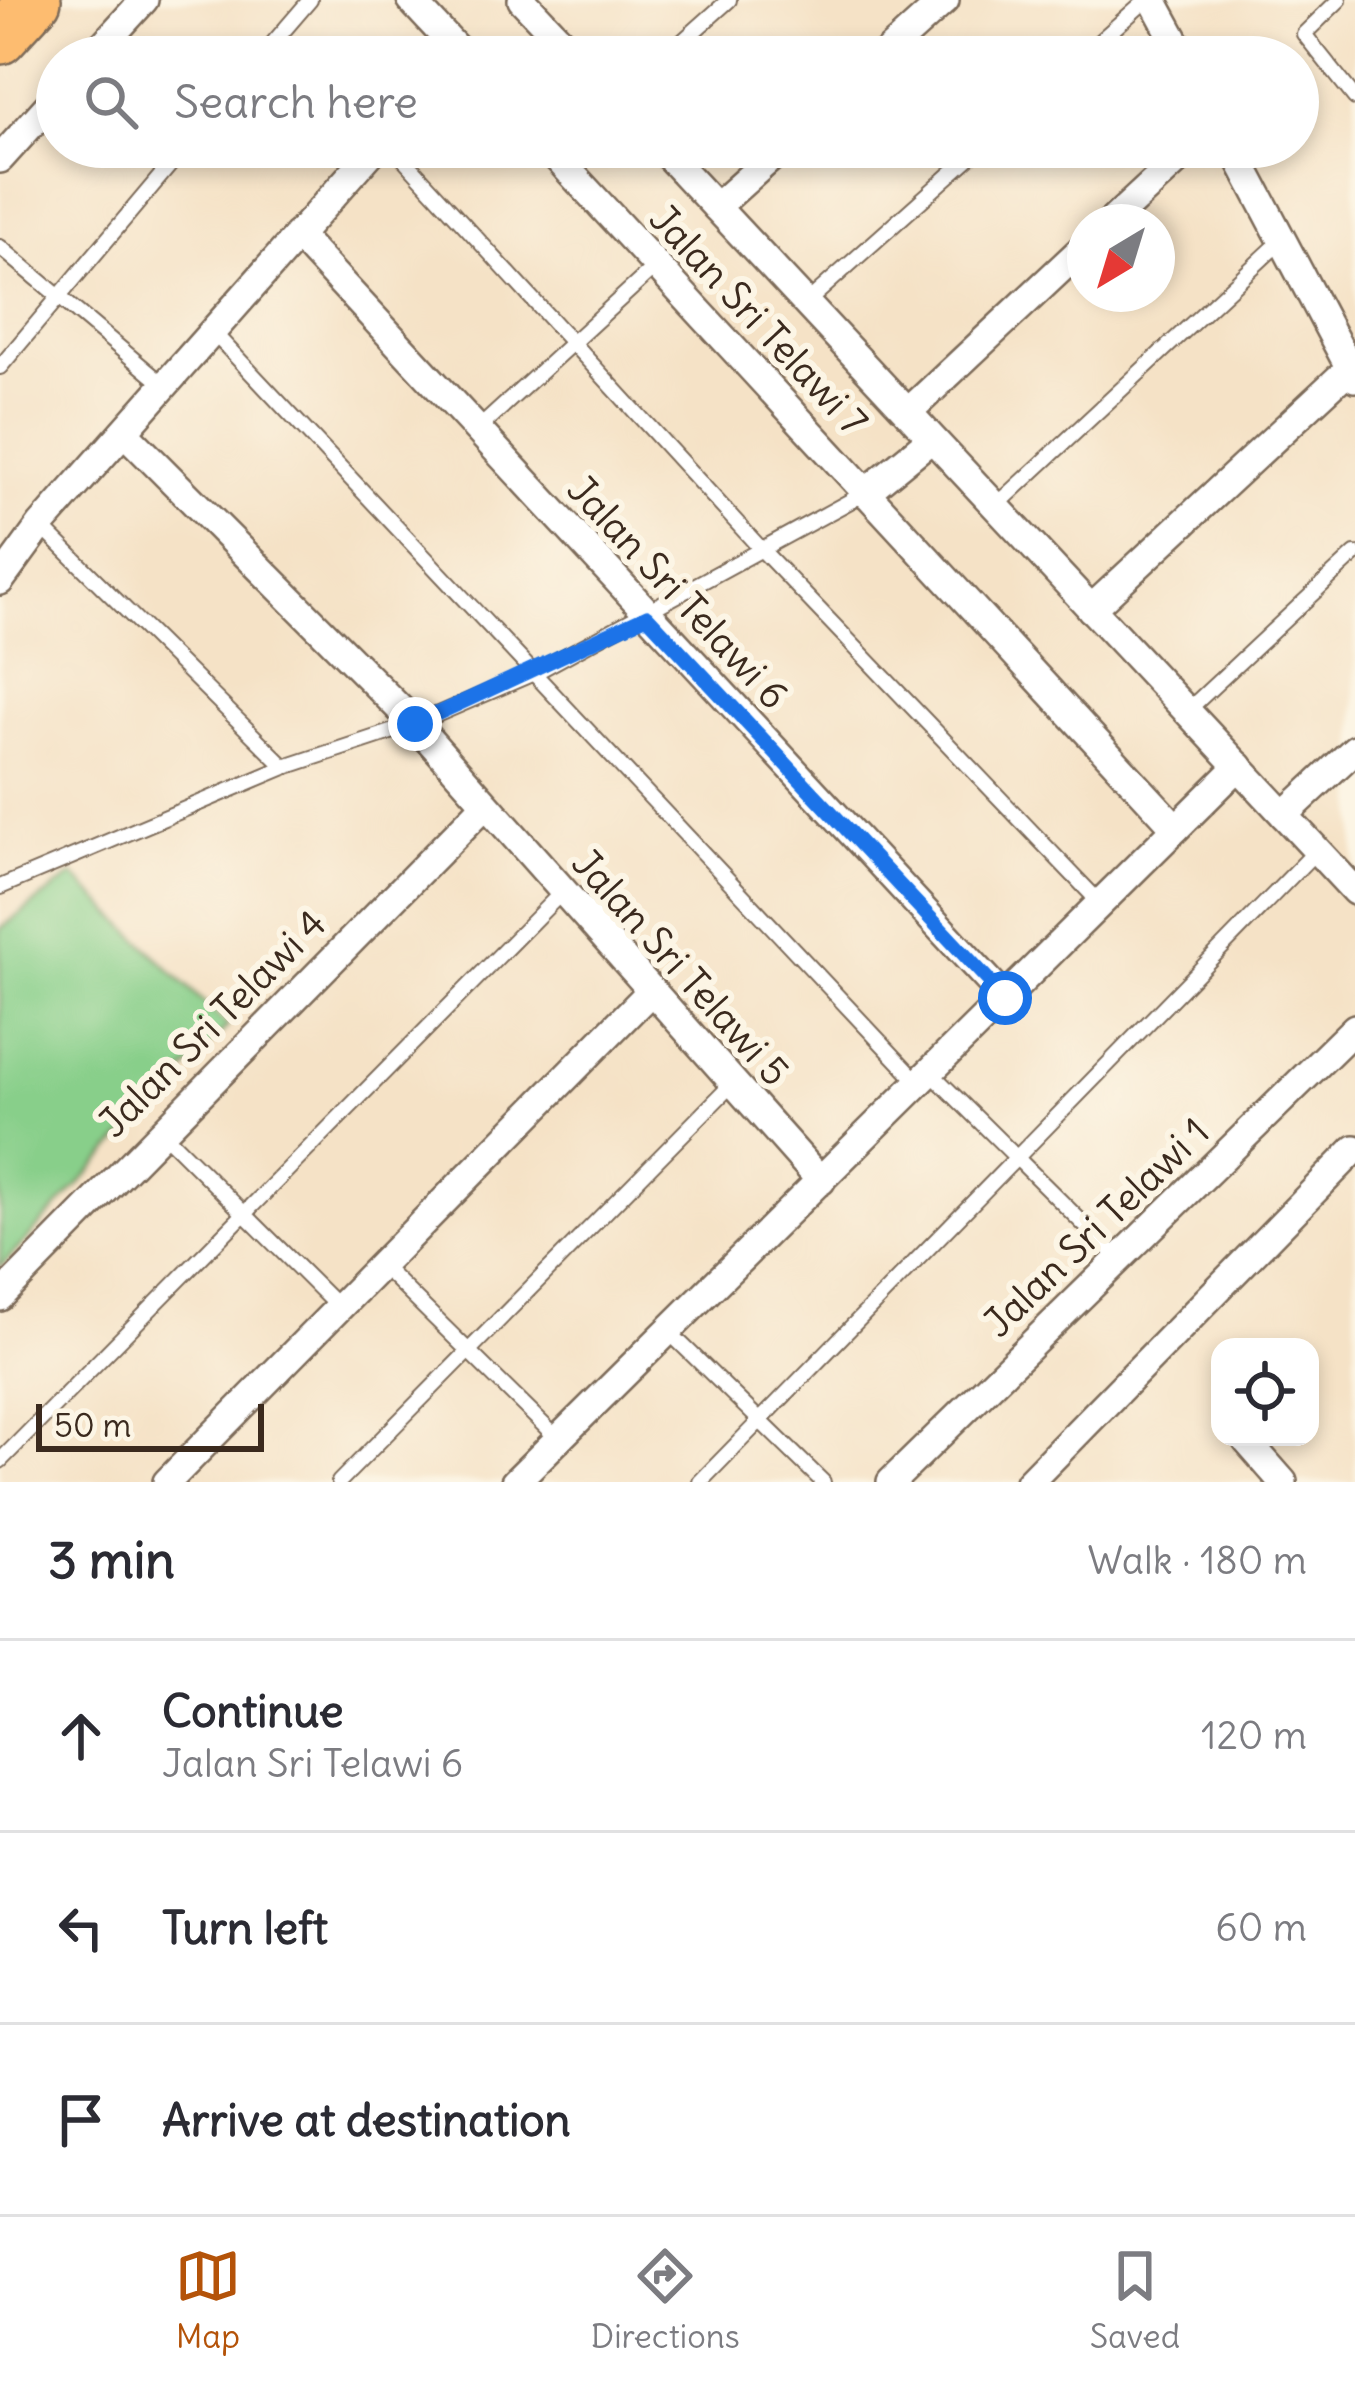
<!DOCTYPE html>
<meta charset="utf-8">
<style>
:root{--surface:#fff;--page:#f7f7f7;--text:#2b2b33;--muted:#7c7c81;--line:#e1e1e2;--accent:#b45309}
body{margin:0;font-family:Delius,sans-serif;background:var(--page);color:var(--text)}
.controls{position:absolute;right:36px;bottom:36px;display:grid;overflow:hidden;border-radius:24px;box-shadow:0 6px 18px #0003}
.controls button{width:108px;height:108px;display:grid;place-items:center;padding:0;border:0;border-bottom:3px solid var(--line);background:var(--surface);color:var(--text);font:60px sans-serif}
.compass{position:absolute;left:1067px;top:204px;width:108px;height:108px;border-radius:50%;background:var(--surface);box-shadow:0 6px 18px #0003;rotate:218deg}
.scale{position:absolute;left:36px;bottom:30px;width:228px;box-sizing:border-box;padding-left:12px;border:6px solid #3b2a1e;border-top:0;font-size:33px;line-height:42px;white-space:nowrap;color:#3b2a1e;-webkit-text-stroke:9px #fcf5e5;paint-order:stroke}
.stop{position:absolute;width:36px;height:36px;margin:-27px;border:9px solid #1a73e8;border-radius:50%;background:#fff}
.stop.end{background:#1a73e8;border-color:#fff;box-shadow:0 3px 12px #0008}
.list{margin:0;padding:0;list-style:none}
h2{display:flex;justify-content:space-between;align-items:center;height:156px;margin:0;padding:0 48px;font-size:51px}
h2 small{font-size:39px;font-weight:400;color:var(--muted)}
.list li{display:grid;grid-template-columns:78px 1fr auto;gap:36px;align-items:center;box-sizing:border-box;height:192px;padding:0 48px;border-top:3px solid var(--line)}
.list b{display:block;font-size:45px;white-space:nowrap}
.list p{margin:0;font-size:39px;white-space:nowrap;color:var(--muted)}
.list em{font-size:39px;font-style:normal;color:var(--muted)}
.icon{flex:none;width:66px;height:66px;fill:none;stroke:currentColor;stroke-width:2;stroke-linecap:round;stroke-linejoin:round}
.map{position:relative;flex:none;width:1355px;height:1482px;overflow:hidden}
.search{position:absolute;background:var(--surface);box-shadow:0 6px 18px #0003;left:36px;right:36px;top:36px;height:132px;display:flex;align-items:center;gap:30px;box-sizing:border-box;padding:0 42px;border-radius:66px;color:var(--muted);font-size:45px}
.sheet{height:732px;background:var(--surface)}
nav{display:flex;justify-content:space-around;align-items:center;box-sizing:border-box;height:168px;border-top:3px solid var(--line);background:var(--surface);font-size:33px;color:var(--muted)}
nav a{display:grid;justify-items:center;gap:6px}
nav .on{color:var(--accent)}
.map>svg:first-child{display:block}
</style>
<div class="map">
<svg width="1355" height="1482" viewBox="0 0 1355 1482">
<rect width="100%" height="100%" fill="#fcf5e5"/>
<filter id="ink" filterUnits="userSpaceOnUse"><feTurbulence type="fractalNoise" baseFrequency=".00833" numOctaves="2"/><feDisplacementMap in="SourceGraphic" scale="24" xChannelSelector="R" yChannelSelector="G"/><feConvolveMatrix kernelMatrix="1 2 1 2 8 2 1 2 1" color-interpolation-filters="sRGB"/></filter>
<filter id="wash" filterUnits="userSpaceOnUse"><feTurbulence type="fractalNoise" baseFrequency=".004" numOctaves="4" result="noise"/><feDisplacementMap in="SourceGraphic" scale="48" xChannelSelector="R" yChannelSelector="G"/><feGaussianBlur stdDeviation="2.7" result="paint"/><feColorMatrix in="noise" values="0 0 0 0 0 0 0 0 0 0 0 0 0 0 0 0 0 1.4 0 .05"/><feComposite in="paint" operator="in"/></filter>
<g filter="url(#wash)">
<rect width="100%" height="100%" fill="#f5e2c6"/>
<polygon fill="#88cf8a" stroke="#627c54" stroke-width="3" points="73,875 228,1026 0,1268 0,929"/>
</g>
<g filter="url(#ink)">
<g fill="none" stroke-linecap="round" stroke-linejoin="round">
<defs>
<g id="lane">
<polyline points="1339,0 1304,34 1355,98"/>
<polyline points="261,57 310,0"/>
<polyline points="665,57 729,0"/>
<polyline points="1082,57 1146,0"/>
<polyline points="393,147 761,549 1100,903"/>
<polyline points="0,247 165,386"/>
<polyline points="806,303 981,147"/>
<polyline points="212,331 919,1083"/>
<polyline points="0,367 185,147"/>
<polyline points="476,431 656,266"/>
<polyline points="996,506 1282,240"/>
<polyline points="41,526 285,767"/>
<polyline points="1187,711 1355,554"/>
<polyline points="0,887 285,767 415,724 536,672 865,493"/>
<polyline points="930,1072 1119,1259"/>
<polyline points="160,1130 339,1308"/>
<polyline points="381,1265 558,1439"/>
<polyline points="668,1331 823,1482"/>
<polyline points="0,1461 561,893"/>
<polyline points="339,1482 733,1083"/>
<polyline points="700,1482 1317,850"/>
</g>
<g id="street">
<polyline points="411,0 464,57"/>
<polyline points="522,0 576,57"/>
<polyline points="1153,0 1184,57"/>
<polyline points="92,57 144,0"/>
<polyline points="882,57 945,0"/>
<polyline points="547,147 1176,828"/>
<polyline points="660,147 1355,891"/>
<polyline points="1233,147 1355,378"/>
<polyline points="0,159 57,96"/>
<polyline points="716,207 783,147"/>
<polyline points="1111,222 1192,147"/>
<polyline points="297,235 1005,998"/>
<polyline points="908,412 1085,246"/>
<polyline points="124,432 415,724 821,1181"/>
<polyline points="865,493 931,439"/>
<polyline points="0,581 41,525 376,147"/>
<polyline points="1091,609 1350,368"/>
<polyline points="1284,815 1355,749"/>
<polyline points="0,1297 483,807"/>
<polyline points="1247,1441 1283,1482"/>
<polyline points="167,1482 650,992"/>
<polyline points="515,1482 1239,766"/>
<polyline points="891,1482 1355,1028"/>
<polyline points="1029,1482 1355,1149"/>
</g>
<polyline id="highway" points="0,38 35,0"/>
</defs>
<use href="#lane" stroke="#7c6a59" stroke-width="18"/>
<use href="#street" stroke="#7c6a59" stroke-width="32"/>
<use href="#highway" stroke="#7c6a59" stroke-width="56"/>
<use href="#lane" stroke="#fff" stroke-width="14"/>
<use href="#street" stroke="#fff" stroke-width="27"/>
<use href="#highway" stroke="#fdbc70" stroke-width="51"/>
</g>
</g>
<g fill="none" stroke-linecap="round" stroke-linejoin="round" filter="url(#ink)">
<polyline stroke="#1a73e8" stroke-width="15" points="415,724 647,616 1005,998"/>
</g>
<g text-anchor="middle" stroke-width="12" stroke-linejoin="round" paint-order="stroke">
<g font-size="39" fill="#3b2a1e" stroke="#fcf5e5">
<text transform="translate(759 320) rotate(47)" y="14">Jalan Sri Telawi 7</text>
<text transform="translate(678 592) rotate(47)" y="14">Jalan Sri Telawi 6</text>
<text transform="translate(681 967) rotate(48)" y="14">Jalan Sri Telawi 5</text>
<text transform="translate(212 1023) rotate(-45)" y="14">Jalan Sri Telawi 4</text>
<text transform="translate(1096 1227) rotate(-44)" y="14">Jalan Sri Telawi 1</text>
</g>
</g>
</svg>
<div class="controls">
<button><svg class="icon" aria-label="locate" viewBox="0 0 24 24"><circle cx="12" cy="12" r="6"/><path d="M12 2v4M12 18v4M2 12h4M18 12h4"/></svg></button>
</div>
<svg class="compass" viewBox="-18 -18 36 36"><path d="M0-13l5 13h-10z" fill="#e53935"/><path d="M0 13l5-13h-10z" fill="#7c7c81"/></svg>
<div class="scale">50 m</div>
<div class="stop" style="left:1005px;top:998px"></div>
<div class="stop end" style="left:415px;top:724px"></div>
<div class="search"><svg class="icon" aria-label="search" viewBox="0 0 24 24"><circle cx="10" cy="10" r="6"/><path d="M15 15l6 6"/></svg>Search here</div>
</div>
<section class="sheet">
<h2>3 min<small>Walk · 180 m</small></h2>
<ul class="list">
<li><svg class="icon" aria-label="ahead" viewBox="0 0 24 24"><path d="M12 20V5M6 11l6-6 6 6"/></svg><div><b>Continue</b><p>Jalan Sri Telawi 6</p></div><em>120 m</em></li>
<li><svg class="icon" aria-label="left" viewBox="0 0 24 24"><path d="M17 20v-9H6M10 6l-5 5 5 5"/></svg><div><b>Turn left</b></div><em>60 m</em></li>
<li><svg class="icon" aria-label="arrive" viewBox="0 0 24 24"><path d="M6 21V4h12l-3 4 3 4H6"/></svg><div><b>Arrive at destination</b></div></li>
</ul>
</section>
<nav>
<a class="on"><svg class="icon" aria-label="map" viewBox="0 0 24 24"><path d="M3 6l6-2 6 2 6-2v14l-6 2-6-2-6 2zM9 4v14M15 6v14"/></svg>Map</a>
<a><svg class="icon" aria-label="directions" viewBox="0 0 24 24"><path d="M12 3l9 9-9 9-9-9zM9 14v-3h6M13 9l2 2-2 2"/></svg>Directions</a>
<a><svg class="icon" aria-label="saved" viewBox="0 0 24 24"><path d="M7 4h10v16l-5-4-5 4z"/></svg>Saved</a>
</nav>
